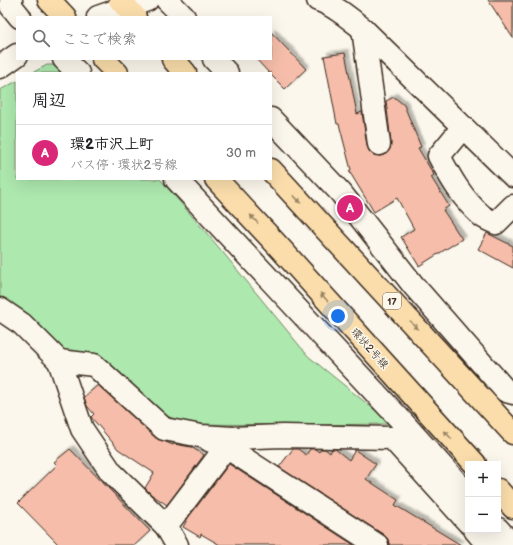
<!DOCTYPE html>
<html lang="ja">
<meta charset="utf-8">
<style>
:root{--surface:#fff;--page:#f2f2f2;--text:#202124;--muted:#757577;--line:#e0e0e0;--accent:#db2777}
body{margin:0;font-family:"Balsamiq Sans","Klee One",sans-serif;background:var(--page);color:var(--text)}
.controls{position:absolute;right:12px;bottom:12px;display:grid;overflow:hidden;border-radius:0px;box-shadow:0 4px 16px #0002}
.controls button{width:36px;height:36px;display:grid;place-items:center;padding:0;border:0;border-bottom:1px solid var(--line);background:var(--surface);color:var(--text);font:20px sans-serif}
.you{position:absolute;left:338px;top:316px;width:14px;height:14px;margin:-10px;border:3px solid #fff;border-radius:50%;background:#1a73e8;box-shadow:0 0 0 6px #1a73e833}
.badge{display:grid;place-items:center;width:26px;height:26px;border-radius:50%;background:var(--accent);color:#fff;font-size:13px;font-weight:700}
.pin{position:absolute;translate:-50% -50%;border:2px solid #fff;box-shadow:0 1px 4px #0006}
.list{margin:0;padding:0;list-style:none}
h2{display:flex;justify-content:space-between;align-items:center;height:52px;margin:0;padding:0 16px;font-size:17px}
h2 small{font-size:13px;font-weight:400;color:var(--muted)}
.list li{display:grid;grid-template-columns:26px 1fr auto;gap:12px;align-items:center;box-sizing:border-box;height:56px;padding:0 16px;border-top:1px solid var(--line)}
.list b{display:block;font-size:15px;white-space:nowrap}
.list p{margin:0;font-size:13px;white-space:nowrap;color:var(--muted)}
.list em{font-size:13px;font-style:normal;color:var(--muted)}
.icon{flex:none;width:22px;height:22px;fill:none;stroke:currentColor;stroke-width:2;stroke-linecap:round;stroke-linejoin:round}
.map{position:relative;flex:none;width:513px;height:545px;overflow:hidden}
.search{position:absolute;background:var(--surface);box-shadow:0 4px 16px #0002;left:16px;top:16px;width:256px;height:44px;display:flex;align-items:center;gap:10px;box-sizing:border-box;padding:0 14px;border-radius:0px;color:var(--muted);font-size:15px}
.panel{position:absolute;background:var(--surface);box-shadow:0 4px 16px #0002;left:16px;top:72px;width:256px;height:108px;border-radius:0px}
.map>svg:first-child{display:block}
</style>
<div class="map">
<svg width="513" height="545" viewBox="0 0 513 545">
<defs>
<filter id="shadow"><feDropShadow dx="3.5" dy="-3.5" stdDeviation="1" flood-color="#0004"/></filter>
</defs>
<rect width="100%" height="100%" fill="#fbf7ec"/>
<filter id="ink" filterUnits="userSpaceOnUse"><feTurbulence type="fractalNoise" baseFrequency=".025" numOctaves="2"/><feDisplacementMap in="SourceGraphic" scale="8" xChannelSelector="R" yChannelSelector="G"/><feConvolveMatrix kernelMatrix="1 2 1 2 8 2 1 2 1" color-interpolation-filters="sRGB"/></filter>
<g filter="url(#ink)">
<g fill="#ade8ae" stroke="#748966">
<polygon points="47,65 59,65 67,73 32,73"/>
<polygon points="17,81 17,179 160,179 216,244 308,356 392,424 297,425 189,424 164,415 57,349 0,303 0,90"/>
</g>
<g fill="#f5bdaa" stroke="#3b2a1e" filter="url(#shadow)">
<polygon points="488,0 513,0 513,38"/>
<polygon points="271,32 306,69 285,89 271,75 271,73 269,73 256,59 271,59"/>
<polygon points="345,53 357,114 362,112 367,146 369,151 374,155 380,156 386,154 390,149 391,142 386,101 394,97 404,105 421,147 418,148 434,175 431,177 449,206 443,210 462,239 419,266 401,237 414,229 397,198 374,212 349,171 351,170 339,124 337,124 324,56"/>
<polygon points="487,233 513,246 513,268 478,249"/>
<polygon points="98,385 156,438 173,445 174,444 191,447 204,455 167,505 152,495 145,488 154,473 118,449 91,417 94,414 87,406 84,397"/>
<polygon points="70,449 150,531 135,545 59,545 18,503 57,465 54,462"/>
<polygon points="293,449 298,449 306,455 310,449 315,449 319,452 321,449 325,449 330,453 332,449 335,449 349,460 355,450 376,464 366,479 398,500 395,505 461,545 389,545 388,539 384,535 279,467"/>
<polygon points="229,464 354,545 220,545 201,534 200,537 183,527 188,518"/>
</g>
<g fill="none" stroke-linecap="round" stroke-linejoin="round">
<defs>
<g id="minor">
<polyline points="11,0 11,6 20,17"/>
<polyline points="167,0 184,17"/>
<path d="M318,0C335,6 349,18 363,29L513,176"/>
<polyline points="98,17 147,0"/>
<polyline points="363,29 379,144"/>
<polyline points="64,59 78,73"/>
<polyline points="214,59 227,73"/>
<polyline points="0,67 17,55"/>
<polyline points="271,119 341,193 414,286 506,391 513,393"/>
<path d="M463,127L439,156C450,177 463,200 482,216C486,219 491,221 496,223L513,206"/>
<polyline points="176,179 398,417 468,495"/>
<polyline points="0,309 22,324 59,361"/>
<polyline points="209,440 226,447 377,545"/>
<polyline points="166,526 233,438"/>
<polyline points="498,529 512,545"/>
<polyline points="475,530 488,545"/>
<polyline points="177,545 166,526 111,472 82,429 59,361 94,365 164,429 201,436 233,438 283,436 392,438 468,522"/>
</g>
<g id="major">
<polyline points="49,0 65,17"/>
<polyline points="120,0 135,17"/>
<polyline points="103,59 117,73"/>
<polyline points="173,59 185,73"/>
<polyline points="271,170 513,433"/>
<polyline points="216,179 280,248 475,464"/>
<polyline points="498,490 513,507"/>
</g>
</defs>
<use href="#minor" stroke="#3b2a1e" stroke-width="25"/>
<use href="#major" stroke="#3b2a1e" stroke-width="25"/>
<use href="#minor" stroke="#fbf7ec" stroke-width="22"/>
<use href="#major" stroke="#faddab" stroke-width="22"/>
</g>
<defs><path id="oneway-solid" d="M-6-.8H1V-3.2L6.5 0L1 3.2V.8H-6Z"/></defs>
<g fill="#9a8464">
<use href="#oneway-solid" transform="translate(297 199) rotate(47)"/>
<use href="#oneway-solid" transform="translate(254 219) rotate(-133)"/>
<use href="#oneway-solid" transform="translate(324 297) rotate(-132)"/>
<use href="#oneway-solid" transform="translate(414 325) rotate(47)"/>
<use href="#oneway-solid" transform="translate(448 435) rotate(-132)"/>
</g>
</g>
<g text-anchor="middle" stroke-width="3" stroke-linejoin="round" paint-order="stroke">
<rect fill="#fbf7ec" stroke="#75685c" stroke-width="1" x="383" y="293" width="18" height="16" rx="3"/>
<g font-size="10" font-weight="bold" fill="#3b2a1e">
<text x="392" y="305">17</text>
</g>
<g font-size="11" fill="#3b2a1e" stroke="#fbf7ec">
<text transform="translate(370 348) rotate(48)" y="4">環状2号線</text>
</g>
</g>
</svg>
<div class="controls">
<button>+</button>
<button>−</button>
</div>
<div class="you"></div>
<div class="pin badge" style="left:350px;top:208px">A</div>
<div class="search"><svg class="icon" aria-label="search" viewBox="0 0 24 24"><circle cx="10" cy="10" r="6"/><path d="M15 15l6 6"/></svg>ここで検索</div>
<section class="panel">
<h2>周辺<small></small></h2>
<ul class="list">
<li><span class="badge">A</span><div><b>環2市沢上町</b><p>バス停 · 環状2号線</p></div><em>30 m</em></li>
</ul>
</section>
</div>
